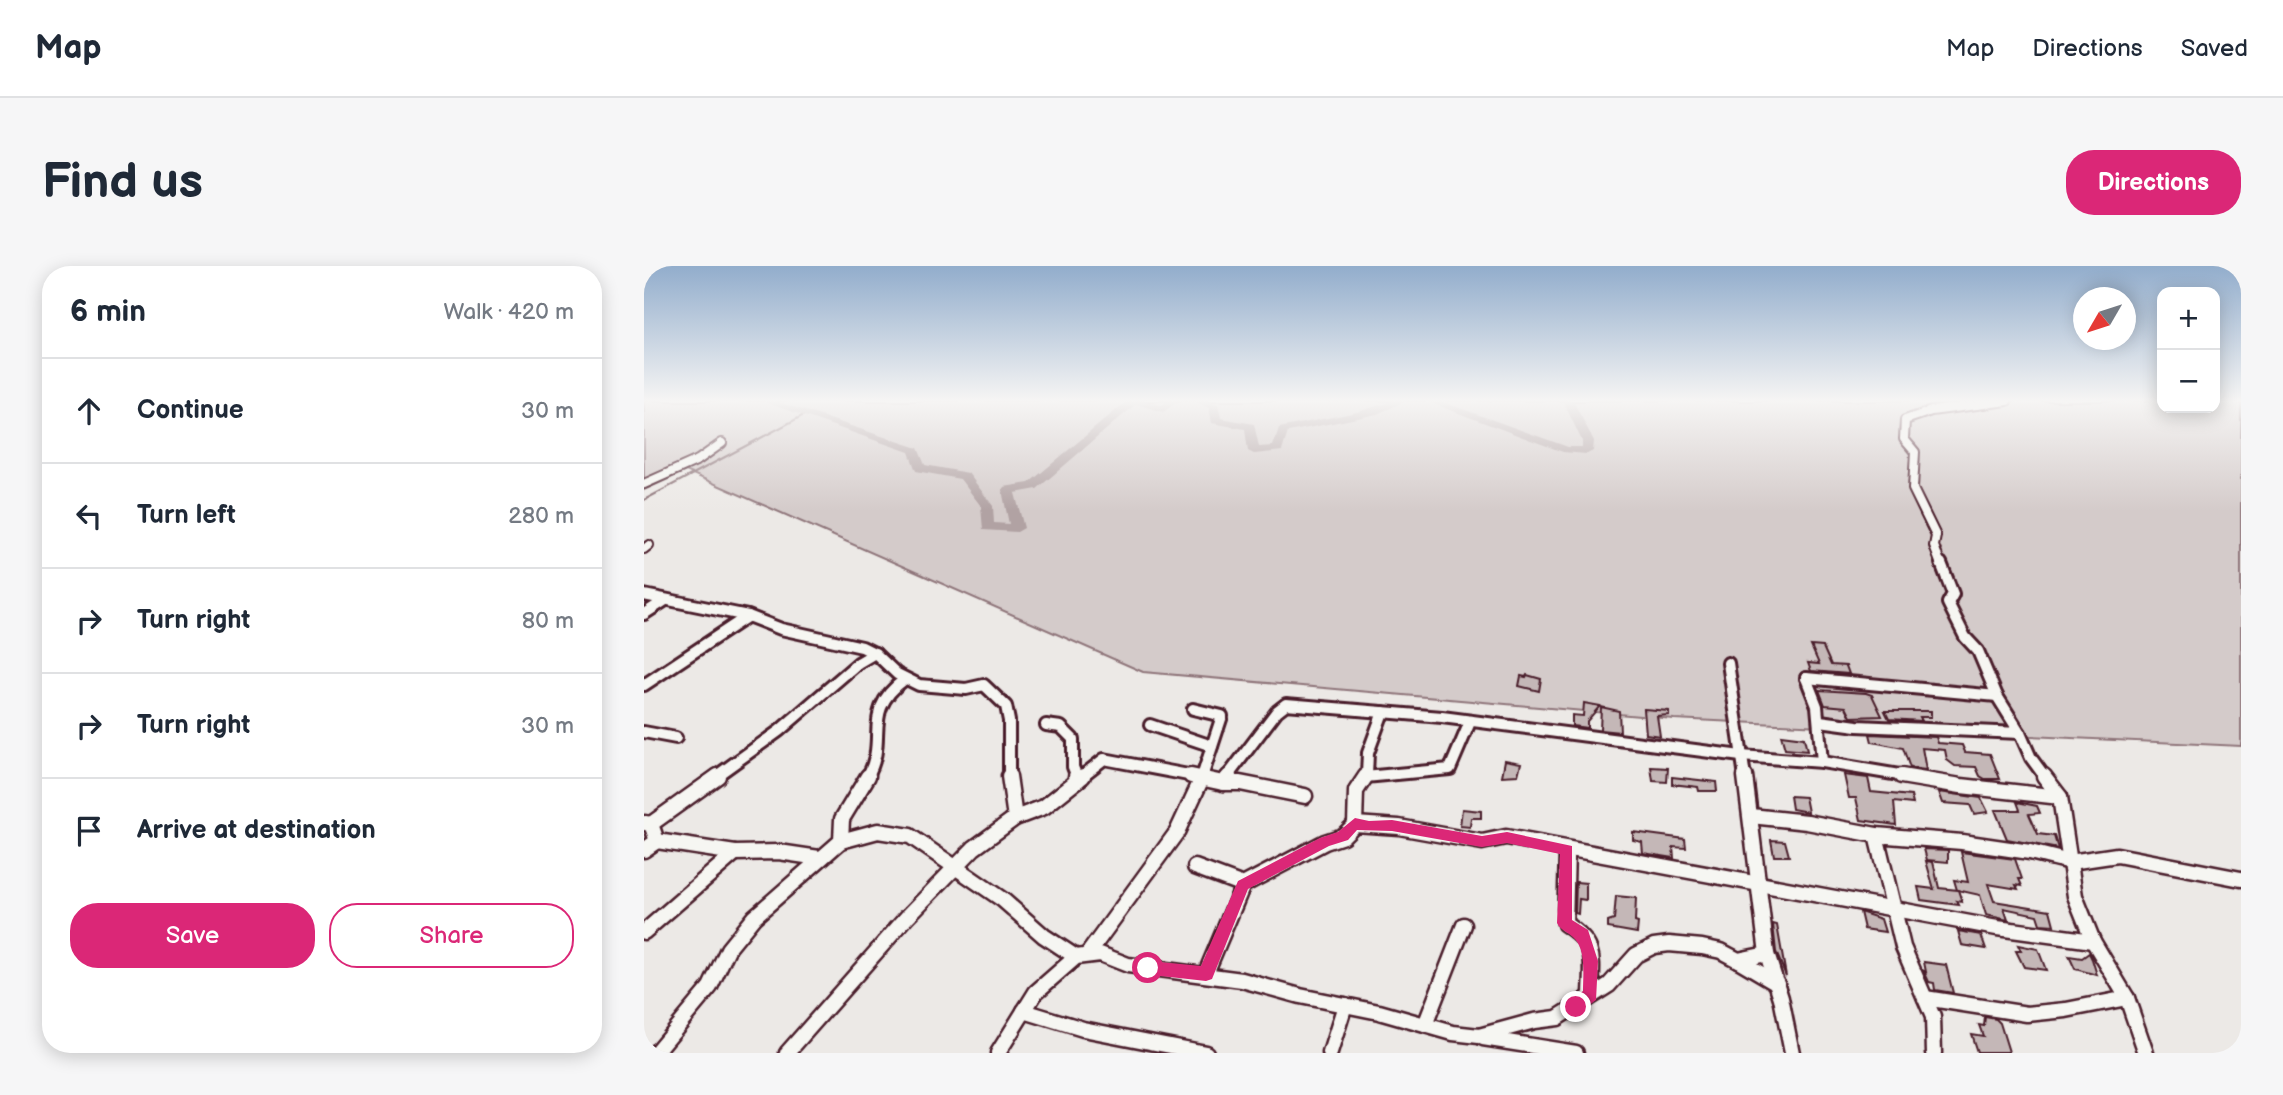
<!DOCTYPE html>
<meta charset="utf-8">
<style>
:root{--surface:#fff;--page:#f6f6f7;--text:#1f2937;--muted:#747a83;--line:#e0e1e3;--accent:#db2777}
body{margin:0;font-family:"Balsamiq Sans",sans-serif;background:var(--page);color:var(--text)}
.controls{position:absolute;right:21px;top:21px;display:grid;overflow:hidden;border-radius:14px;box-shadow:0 4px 18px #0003}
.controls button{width:63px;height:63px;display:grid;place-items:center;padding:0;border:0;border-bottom:2px solid var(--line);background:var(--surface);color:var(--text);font:35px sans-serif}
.compass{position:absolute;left:1429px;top:21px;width:63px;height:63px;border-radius:50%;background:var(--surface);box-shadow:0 4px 18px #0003;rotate:231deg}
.stop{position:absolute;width:21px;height:21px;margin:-16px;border:5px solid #db2777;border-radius:50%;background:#fff}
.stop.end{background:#db2777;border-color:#fff;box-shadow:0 2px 7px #0008}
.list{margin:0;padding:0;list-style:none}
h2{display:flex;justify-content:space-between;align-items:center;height:91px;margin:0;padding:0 28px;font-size:30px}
h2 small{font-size:23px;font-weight:400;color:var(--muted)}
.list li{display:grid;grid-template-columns:46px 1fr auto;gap:21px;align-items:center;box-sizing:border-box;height:105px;padding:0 28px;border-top:2px solid var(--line)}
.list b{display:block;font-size:26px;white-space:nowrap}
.list em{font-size:23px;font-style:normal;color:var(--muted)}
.actions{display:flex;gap:14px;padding:21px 28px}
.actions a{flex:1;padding:16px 0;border:2px solid var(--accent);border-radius:28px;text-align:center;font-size:24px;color:var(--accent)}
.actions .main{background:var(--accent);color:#fff}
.icon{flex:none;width:38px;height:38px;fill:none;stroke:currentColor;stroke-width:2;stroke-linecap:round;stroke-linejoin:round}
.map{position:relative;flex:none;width:1597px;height:787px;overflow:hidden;border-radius:28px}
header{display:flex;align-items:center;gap:42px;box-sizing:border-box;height:98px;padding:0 35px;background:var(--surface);border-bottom:2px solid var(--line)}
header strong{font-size:33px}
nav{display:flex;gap:38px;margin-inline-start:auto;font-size:24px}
.intro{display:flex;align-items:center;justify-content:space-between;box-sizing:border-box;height:168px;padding:0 42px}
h1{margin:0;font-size:49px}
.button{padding:18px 32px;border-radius:28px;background:var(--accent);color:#fff;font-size:24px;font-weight:700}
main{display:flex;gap:42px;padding:0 42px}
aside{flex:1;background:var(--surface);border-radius:28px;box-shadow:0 4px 18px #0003}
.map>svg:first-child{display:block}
</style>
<header>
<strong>Map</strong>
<nav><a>Map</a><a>Directions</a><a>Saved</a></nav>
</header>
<div class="intro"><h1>Find us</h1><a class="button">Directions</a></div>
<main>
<aside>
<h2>6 min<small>Walk · 420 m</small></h2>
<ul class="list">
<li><svg class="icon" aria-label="ahead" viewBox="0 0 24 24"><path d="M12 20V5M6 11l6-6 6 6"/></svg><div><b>Continue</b></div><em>30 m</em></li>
<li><svg class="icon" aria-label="left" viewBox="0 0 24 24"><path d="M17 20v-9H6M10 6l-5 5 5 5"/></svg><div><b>Turn left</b></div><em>280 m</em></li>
<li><svg class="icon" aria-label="right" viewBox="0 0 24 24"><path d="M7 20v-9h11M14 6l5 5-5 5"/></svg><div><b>Turn right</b></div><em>80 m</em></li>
<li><svg class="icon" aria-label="right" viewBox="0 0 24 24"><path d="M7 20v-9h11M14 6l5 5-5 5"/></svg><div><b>Turn right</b></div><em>30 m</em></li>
<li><svg class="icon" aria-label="arrive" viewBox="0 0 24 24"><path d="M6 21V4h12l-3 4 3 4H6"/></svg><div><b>Arrive at destination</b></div></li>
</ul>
<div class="actions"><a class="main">Save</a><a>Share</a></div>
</aside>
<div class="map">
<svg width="1597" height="787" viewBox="0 0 1597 787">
<rect width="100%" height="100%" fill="#ece9e6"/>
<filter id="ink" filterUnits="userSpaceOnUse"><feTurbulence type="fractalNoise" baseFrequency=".0143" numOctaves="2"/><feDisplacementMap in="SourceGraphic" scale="14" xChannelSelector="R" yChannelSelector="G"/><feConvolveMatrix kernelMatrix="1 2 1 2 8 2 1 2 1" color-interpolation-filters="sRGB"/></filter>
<g filter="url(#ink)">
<polygon fill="#d4cbca" stroke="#8f757a" stroke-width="2" points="0,135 1518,135 1518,142 1571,142 1571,135 1597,135 1597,480 1030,453 499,406 42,205 0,224"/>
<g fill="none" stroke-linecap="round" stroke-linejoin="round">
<polyline stroke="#886e73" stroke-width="2" points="0,234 160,149"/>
<g fill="#b1a2a3" fill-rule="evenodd">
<polygon points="117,135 131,135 274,182 281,199 324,207 349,240 350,257 365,258 358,224 360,221 385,217 483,135 502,135 517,139 524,135 535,135 519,146 492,138 393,223 371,227 380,262 373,266 339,264 337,240 316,213 272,205 265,186"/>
<polygon points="549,135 564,135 574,138 577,152 610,158 615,181 629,180 635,162 713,146 749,135 762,135 733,148 644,166 638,185 610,188 604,185 601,163 568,157 565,142"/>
<polygon points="782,135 796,135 924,181 938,181 938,175 919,135 929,135 950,175 949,185 943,188 919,186"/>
</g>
</g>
<g fill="#c4b7b7" stroke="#4a1f2b" stroke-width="2">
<polygon points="1167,380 1179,381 1187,399 1202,400 1205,408 1167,405 1164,397 1175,398"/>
<polygon points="883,409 897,413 895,425 875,420 877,410 882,411"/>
<polygon points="1175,424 1222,427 1228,429 1238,450 1207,451 1202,441 1181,439"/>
<polygon points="940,437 956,440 943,455 943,462 928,460 928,449 939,450"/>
<polygon points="957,441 975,445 976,466 956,464"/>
<polygon points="1000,443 1025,445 1025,449 1013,450 1016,470 1002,468"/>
<polygon points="1241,445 1287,445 1287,451 1276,451 1278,455 1245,453"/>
<polygon points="1226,468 1292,471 1294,477 1318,479 1321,486 1346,488 1356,513 1341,513 1336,510 1332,501 1311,500 1303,494 1301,484 1278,482 1282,504 1266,502 1259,482 1228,476"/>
<polygon points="1137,469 1160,472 1163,485 1141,483"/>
<polygon points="861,494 877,497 874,509 858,510"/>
<polygon points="1007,501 1024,502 1023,516 1009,515"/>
<polygon points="1200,509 1224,512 1227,526 1267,530 1269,538 1250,536 1252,559 1217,554 1212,532 1205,532"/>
<polygon points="1028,511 1072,516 1073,525 1055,525 1054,521 1028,518"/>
<polygon points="1295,526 1337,532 1344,546 1330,548 1326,539 1299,537"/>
<polygon points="1146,530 1161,531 1164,546 1148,543"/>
<polygon points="1373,536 1393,540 1396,547 1385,548 1394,568 1410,570 1414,583 1363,573 1351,544 1376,544"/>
<polygon points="818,543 837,545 837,552 827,552 826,561 816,560"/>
<polygon points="989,566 1041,573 1042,582 1029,581 1030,592 999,587 998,576 989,574"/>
<polygon points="1127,574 1141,575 1145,590 1130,590"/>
<polygon points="1280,583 1304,584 1304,596 1283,594"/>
<polygon points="1317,586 1371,593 1378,613 1375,613 1378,620 1372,619 1374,623 1344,618 1350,635 1406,644 1410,659 1396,658 1393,649 1360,642 1364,654 1342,649 1336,629 1313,624 1310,614 1324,616"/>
<polygon points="1282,595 1289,596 1295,622 1314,624 1318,636 1313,635 1315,639 1277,634 1274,621 1290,623"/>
<polygon points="932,616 942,617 942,634 935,633 934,648 931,647"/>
<polygon points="972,630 992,632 991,656 994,657 993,667 964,662 964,656 970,654"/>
<polygon points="1216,646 1237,653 1241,666 1220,663"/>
<polygon points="1129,658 1133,659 1142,710 1132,686"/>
<polygon points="1314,665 1337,669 1342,683 1318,679"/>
<polygon points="1374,679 1394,683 1402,704 1380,701 1372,685 1377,685"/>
<polygon points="1445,687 1448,693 1453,709 1431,703 1425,690 1438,692"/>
<polygon points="1280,696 1302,699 1309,727 1291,724 1290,717 1285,716 1280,705 1282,706"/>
<polygon points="1341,751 1352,753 1356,757 1365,786 1333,786 1327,768 1339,770 1335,759 1340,760"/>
</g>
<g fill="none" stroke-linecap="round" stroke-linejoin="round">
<defs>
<g id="minor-far2">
<polyline points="0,218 54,194 78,177"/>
<polyline points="0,283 5,279"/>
<polyline points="1297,299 1290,280 1292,270 1269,223 1271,186 1260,173 1261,154 1287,145 1363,135"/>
</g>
<g id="minor-far1">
<polyline points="1297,297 1309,328 1304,337 1321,371 1334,385 1353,430 1376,467 1387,492 1401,511"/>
<polyline points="0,329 104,350 137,363 218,381 232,388 253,408 275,419 322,423 340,419 362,440 365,455 365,511"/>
<polyline points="0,348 20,335"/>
<polyline points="1084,397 1101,511"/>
<polyline points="1162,412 1353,430"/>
<polyline points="1162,412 1173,440 1178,496"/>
<polyline points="0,419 104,350"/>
<polyline points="549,443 578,450 558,511"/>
<polyline points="1176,455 1213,460 1376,467"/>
<polyline points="402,459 417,461 429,473 429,501 433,511"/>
<polyline points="506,459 568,480"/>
<polyline points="0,466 32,472"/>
<polyline points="723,509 724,487 739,446"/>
<polyline points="71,511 135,465 214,397 231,387"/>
<path d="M223,511C246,472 215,447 261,413"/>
<polyline points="437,511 460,493 555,511"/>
<polyline points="583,511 633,445 642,438 798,451 1097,490 1178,496 1267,511"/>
<polyline points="721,511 806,503 826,456"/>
</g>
<g id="minor">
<polyline points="365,510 371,552"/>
<polyline points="432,510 434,514"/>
<polyline points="547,510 579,517 585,510"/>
<polyline points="1101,510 1123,688 1137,732 1148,787"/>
<polyline points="1257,510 1317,520 1416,531"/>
<polyline points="1400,510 1416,531 1431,630 1449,675 1483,732 1502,787"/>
<polyline points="579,517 596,517 661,530"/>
<polyline points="1107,550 1163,556 1232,569"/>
<polyline points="1,557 7,558 13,575 91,587 135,586 175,592"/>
<polyline points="7,558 74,510"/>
<polyline points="711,558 712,525 722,510"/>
<polyline points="197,575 234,565 266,570 359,634 400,670 432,691"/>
<polyline points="0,584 13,575"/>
<path d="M923,584L921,658C954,679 948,693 947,729"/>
<polyline points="551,601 599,619"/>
<polyline points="0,666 91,587"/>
<polyline points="443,689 533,566 559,510"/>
<polyline points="1094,694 1133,717"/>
<polyline points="562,707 599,619 681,576 699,570 711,558 755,561 838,576 862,571 1353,662 1449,675"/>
<polyline points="1281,732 1383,748 1422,744 1483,732"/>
<polyline points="380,745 439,763 562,787"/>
<polyline points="781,759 820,659"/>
<polyline points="839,772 932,787"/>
<polyline points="11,787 66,721 84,683 110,651 197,575 198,553 224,510"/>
<polyline points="143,787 263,651 330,582 371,552 400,541 439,510"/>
<polyline points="354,787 392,726 432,691 456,688 484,699 598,714 656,730 735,746 809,767 835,770 890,755 913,752 965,719 992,689 1010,680 1025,678 1058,681 1077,685 1094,694 1123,688"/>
<polyline points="686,787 701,739"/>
<polyline points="1290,787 1289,751 1259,681 1232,569 1318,576 1386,586 1426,596 1473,589 1597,613"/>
</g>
</defs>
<use href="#minor-far2" stroke="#4a1f2b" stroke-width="12"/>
<use href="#minor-far1" stroke="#4a1f2b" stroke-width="16"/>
<use href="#minor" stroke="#4a1f2b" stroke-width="19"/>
<use href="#minor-far2" stroke="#f6f6f2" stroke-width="8"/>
<use href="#minor-far1" stroke="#f6f6f2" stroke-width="10"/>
<use href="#minor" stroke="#f6f6f2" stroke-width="14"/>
</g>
</g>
<linearGradient id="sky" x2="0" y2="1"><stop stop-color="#92adcc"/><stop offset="0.55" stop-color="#f6f5f4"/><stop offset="1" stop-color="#f6f5f4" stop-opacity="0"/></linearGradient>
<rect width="1597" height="245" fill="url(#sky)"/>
<path fill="#db2777" d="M711,552L725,555L748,554L838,570L863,566L928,580V654L944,664L954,695L952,734L932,749L926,746L924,741L926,735L939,725C939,710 942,685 931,673C925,666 917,665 913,657L916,588L863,577L838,581L748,565L713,564L704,574L685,580L604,623L568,713L562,715L499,708L496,702L499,697L504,695L557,700L594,615L676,572L694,566Z"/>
</svg>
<div class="controls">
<button>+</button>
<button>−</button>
</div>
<svg class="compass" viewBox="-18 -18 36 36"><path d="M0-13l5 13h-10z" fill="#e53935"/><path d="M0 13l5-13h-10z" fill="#747a83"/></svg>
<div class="stop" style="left:504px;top:702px"></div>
<div class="stop end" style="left:932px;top:741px"></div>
</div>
</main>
